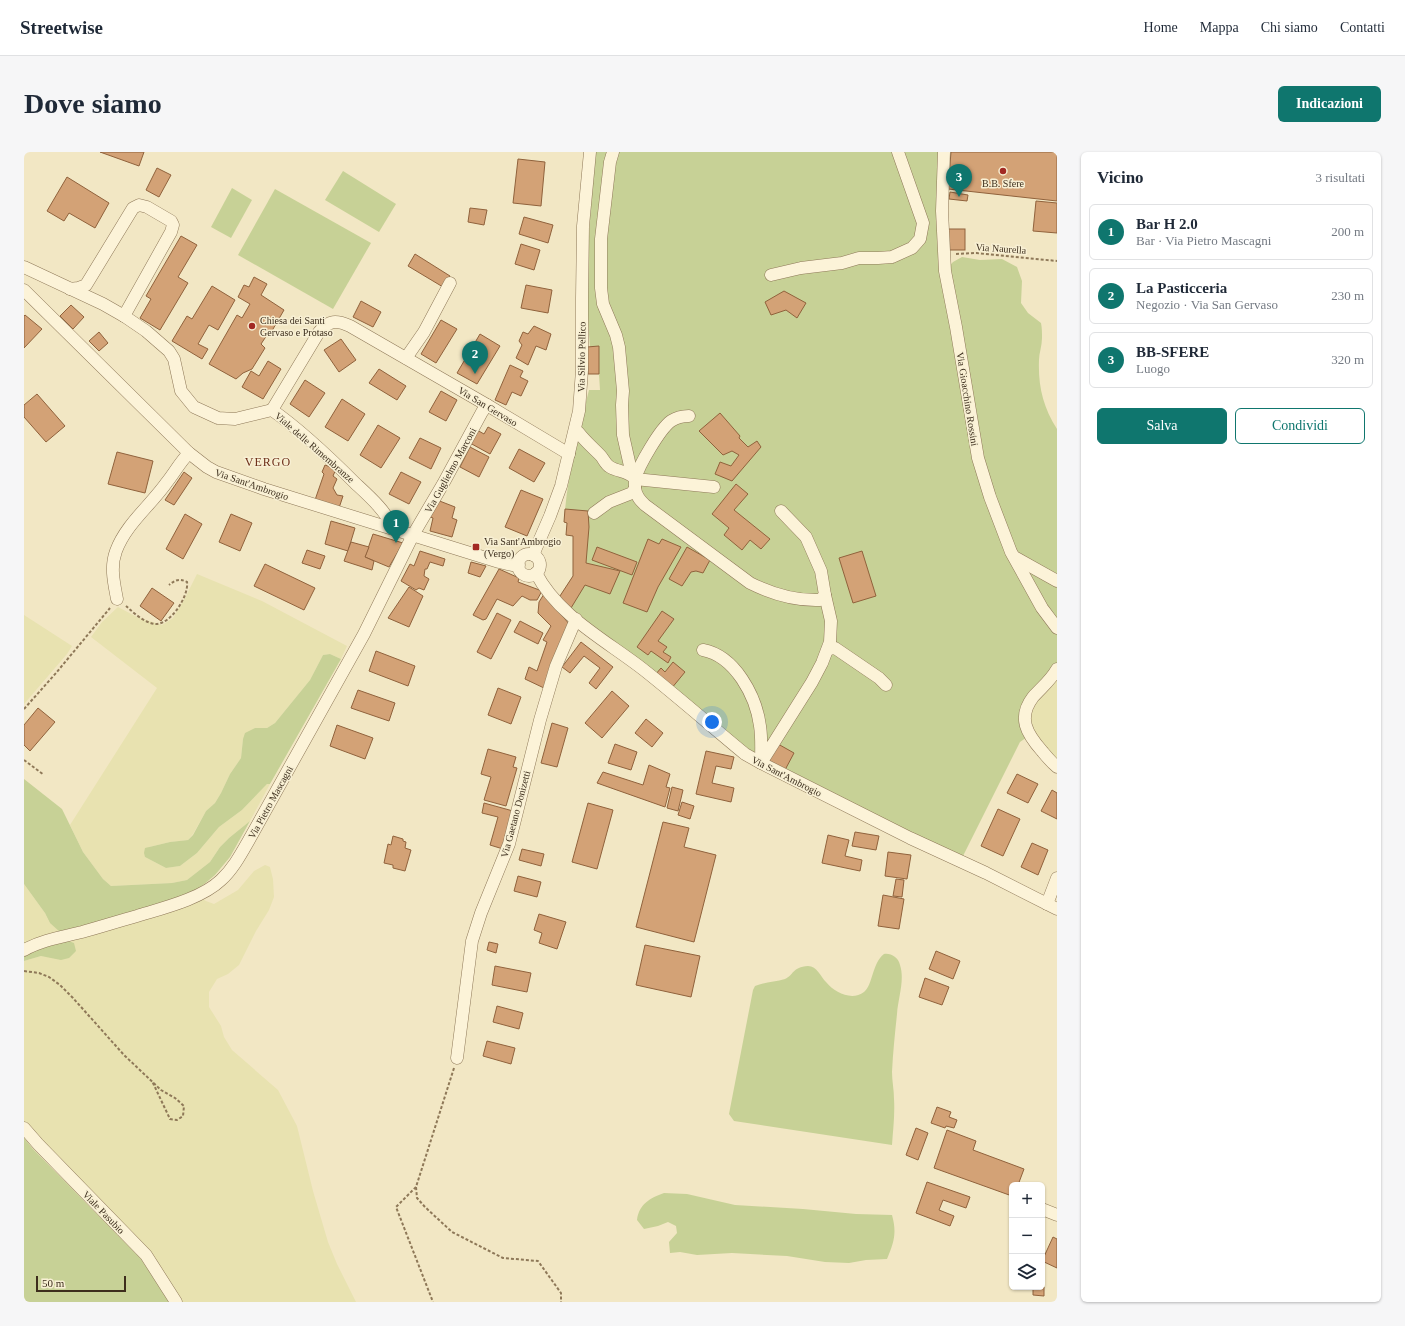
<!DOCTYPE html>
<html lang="it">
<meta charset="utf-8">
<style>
:root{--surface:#fff;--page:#f6f6f7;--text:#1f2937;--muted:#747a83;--line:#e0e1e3;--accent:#0f766e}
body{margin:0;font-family:"Times New Roman",serif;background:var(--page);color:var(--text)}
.controls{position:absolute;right:12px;bottom:12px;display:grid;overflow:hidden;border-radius:6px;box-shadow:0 1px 3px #0004}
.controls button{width:36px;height:36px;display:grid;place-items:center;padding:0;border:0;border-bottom:1px solid var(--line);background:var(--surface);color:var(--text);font:20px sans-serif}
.scale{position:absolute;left:12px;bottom:10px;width:90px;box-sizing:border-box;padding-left:4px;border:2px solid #3d2e1d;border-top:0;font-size:11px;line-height:14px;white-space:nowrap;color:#3d2e1d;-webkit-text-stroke:3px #f8f0d4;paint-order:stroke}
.you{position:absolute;left:688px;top:570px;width:14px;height:14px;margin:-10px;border:3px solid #fff;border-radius:50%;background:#1a73e8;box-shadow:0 0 0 6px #1a73e833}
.badge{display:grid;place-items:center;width:26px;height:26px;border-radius:50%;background:var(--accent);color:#fff;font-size:13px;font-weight:700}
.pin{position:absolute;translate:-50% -33px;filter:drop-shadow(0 1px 2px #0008)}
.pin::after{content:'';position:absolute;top:21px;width:14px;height:12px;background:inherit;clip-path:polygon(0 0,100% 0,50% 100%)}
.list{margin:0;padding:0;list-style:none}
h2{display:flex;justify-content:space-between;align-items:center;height:52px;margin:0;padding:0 16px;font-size:17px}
h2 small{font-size:13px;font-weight:400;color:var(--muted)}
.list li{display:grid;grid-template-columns:26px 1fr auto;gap:12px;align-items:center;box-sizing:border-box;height:56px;margin:0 8px 8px;padding:0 8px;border:1px solid var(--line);border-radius:6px}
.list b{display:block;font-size:15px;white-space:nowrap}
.list p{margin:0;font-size:13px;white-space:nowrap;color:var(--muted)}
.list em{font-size:13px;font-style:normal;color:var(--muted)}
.actions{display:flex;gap:8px;padding:12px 16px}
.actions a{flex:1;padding:9px 0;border:1px solid var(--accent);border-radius:6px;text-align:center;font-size:14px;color:var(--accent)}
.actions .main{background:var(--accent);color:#fff}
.icon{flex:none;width:22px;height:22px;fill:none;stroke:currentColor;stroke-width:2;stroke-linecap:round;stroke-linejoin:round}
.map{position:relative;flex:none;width:1033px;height:1150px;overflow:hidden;border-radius:6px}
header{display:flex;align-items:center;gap:24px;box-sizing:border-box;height:56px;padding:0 20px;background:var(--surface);border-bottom:1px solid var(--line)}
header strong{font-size:19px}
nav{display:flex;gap:22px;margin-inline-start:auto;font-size:14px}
.intro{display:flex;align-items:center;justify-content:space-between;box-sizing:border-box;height:96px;padding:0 24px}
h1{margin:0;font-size:28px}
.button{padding:10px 18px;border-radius:6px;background:var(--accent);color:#fff;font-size:14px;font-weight:700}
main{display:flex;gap:24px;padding:0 24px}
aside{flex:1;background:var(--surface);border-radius:6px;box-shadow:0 1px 3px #0004}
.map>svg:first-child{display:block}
</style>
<header>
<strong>Streetwise</strong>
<nav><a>Home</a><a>Mappa</a><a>Chi siamo</a><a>Contatti</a></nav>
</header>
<div class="intro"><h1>Dove siamo</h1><a class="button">Indicazioni</a></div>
<main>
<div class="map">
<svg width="1033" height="1150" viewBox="0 0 1033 1150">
<rect width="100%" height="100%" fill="#f2e7c4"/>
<g fill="#e8e2b0">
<polygon points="173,422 238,449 323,494 317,507 306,502 299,503 286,528 251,571 243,576 231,576 219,587 217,606 206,622 197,641 191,651 182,659 169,682 164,688 146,690 125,695 121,705 142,716 156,714 173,701 195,675 218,658 243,632 246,632 226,669 205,686 196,695 186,710 163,728 148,731 87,734 79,727 59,700 46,673 133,536 67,485 78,470 94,455 113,465 138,473 149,466 161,446"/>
<polygon points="0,463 48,494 43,502 0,552"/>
<polygon points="1033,517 1033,615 1006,583 1008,547"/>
<polygon points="241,713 246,715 249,727 250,745 245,758 232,779 215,813 204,822 193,827 185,840 185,855 197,874 200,885 208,898 254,938 273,974 289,1039 304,1090 313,1112 332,1150 156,1150 0,974 0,809 17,804 45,806 0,801 0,732 21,761 26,771 174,744 182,749 190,752 214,738 230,719"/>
</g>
<g fill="#c7d196">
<path d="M571,0H920L921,119L929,110L938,105L956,108L978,107L993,115L998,129L997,151L1004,161L1017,171C1018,176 1018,181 1018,186C1018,194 1015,201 1015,208C1014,234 1019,255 1033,277V517L1008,547L1006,583L996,590L938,706L729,605L534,447L549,424V384L542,383L543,371L540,370C543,325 554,282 565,238H576L575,222H564L563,195H566C560,130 566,65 571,0Z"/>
<polygon points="319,19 372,52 355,80 301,48"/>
<polygon points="208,36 228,48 207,86 187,75"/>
<polygon points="251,37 347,91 309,157 214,103"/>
<polygon points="306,502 317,507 246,632 243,632 218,658 195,675 173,701 156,714 142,716 121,705 120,701 121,696 146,690 164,688 169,683 182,659 191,651 197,641 206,622 217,606 219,587 221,581 231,576 243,576 251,571 286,528 299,503"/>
<polygon points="0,627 38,657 59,700 79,727 87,734 148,731 163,728 186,710 196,695 205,686 226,669 206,705 191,723 172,739 146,750 36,780 26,771 21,761 0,732"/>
<polygon points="39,787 50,791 52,799 45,806 37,808 17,804 0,809 0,801"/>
<path d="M860,802C867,801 874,805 876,813C881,828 874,846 873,862C871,881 869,900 868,920C868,929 870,938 870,947C871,963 869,978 868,993L710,969L705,962L729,838L731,834C740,830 751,830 761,827C770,823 768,815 784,814C793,814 797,825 802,830C811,841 828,849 840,840C849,833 848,811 860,802Z"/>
<polygon points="0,986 9,997 117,1107 145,1150 0,1150"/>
<path d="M640,1041L663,1042L711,1053L779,1057L832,1062L868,1063C873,1081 870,1090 863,1107L842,1108L825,1111L801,1110L763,1104L708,1101L673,1103L656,1100L646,1101L645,1090L653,1081L652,1074L644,1070L634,1074L620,1077L613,1068C615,1052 626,1046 640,1041Z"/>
</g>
<g fill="#d3a276" stroke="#90623c">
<polygon points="76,0 120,0 115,14"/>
<polygon points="927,0 1033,0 1033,49 924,37"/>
<polygon points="494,7 521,10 517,54 489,51"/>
<polygon points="133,16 147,23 135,45 122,38"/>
<polygon points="43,25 85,51 71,76 45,61 40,69 23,59"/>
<polygon points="926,40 944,43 943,49 925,47"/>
<polygon points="1012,49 1033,51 1033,81 1009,79"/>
<polygon points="446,56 463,58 460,73 444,70"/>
<polygon points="500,65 529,73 524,91 495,82"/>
<rect x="922" y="77" width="19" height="21"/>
<polygon points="157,84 173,93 154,125 164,131 136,178 116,166 127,147 122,144"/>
<polygon points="497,92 516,98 510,118 491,112"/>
<polygon points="391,102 426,124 419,135 384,114"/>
<polygon points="230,125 243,132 237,143 260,158 245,184 243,183 237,192 241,196 228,217 219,221 212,227 185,212 213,163 218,166 226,152 214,145 220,133 225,135"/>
<polygon points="502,133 528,138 524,161 497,156"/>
<polygon points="188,134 211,148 194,178 185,173 174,192 184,197 178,207 148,189 163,164 168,167"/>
<polygon points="760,139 782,151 773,166 762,158 747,163 741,150"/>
<polygon points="337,149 357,160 349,175 329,165"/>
<polygon points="47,153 60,165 49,177 36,164"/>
<polygon points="1,163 18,177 0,196 0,164"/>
<polygon points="417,168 433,177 412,211 397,202"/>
<polygon points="510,174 527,182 522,198 512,194 504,213 492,206 498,193 495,189 499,180 504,182"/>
<polygon points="75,180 84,191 75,199 65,189"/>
<polygon points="456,182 476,194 453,232 433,221"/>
<polygon points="317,187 332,208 315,220 300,198"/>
<polygon points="575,194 575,222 564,222 563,195"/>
<polygon points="244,209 257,217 239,247 218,235 227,219 235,224"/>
<polygon points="486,213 499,219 496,225 504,229 497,244 488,240 482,253 471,248"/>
<polygon points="355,217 382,234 373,248 345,231"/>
<polygon points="281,228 301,241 285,265 266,252"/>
<polygon points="417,239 433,248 422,269 405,260"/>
<polygon points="13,242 41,274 22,290 0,265 0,253"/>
<polygon points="318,247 341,262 324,289 301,275"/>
<polygon points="696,261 716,284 715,286 724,295 733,289 737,295 708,329 691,322 696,310 707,314 715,303 708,299 699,303 675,279"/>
<polygon points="354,273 376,286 357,316 336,303"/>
<polygon points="464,275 477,282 466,302 446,291 453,278 460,282"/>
<polygon points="396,286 417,296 407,317 385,306"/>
<polygon points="446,295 465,305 455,325 436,315"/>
<polygon points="495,297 521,311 510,330 485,316"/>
<polygon points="93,300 129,309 121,341 84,332"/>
<polygon points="301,313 312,317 309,324 313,327 309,336 313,343 319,344 315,356 291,348 300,322 298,320"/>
<polygon points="160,320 168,326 150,353 141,348"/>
<polygon points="377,320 397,330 385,352 365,342"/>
<polygon points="712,332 724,342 710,358 746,387 737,397 726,388 718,398 700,383 705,376 688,362"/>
<polygon points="497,338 519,347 503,384 481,375"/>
<polygon points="413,348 431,355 428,366 433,368 428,385 406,379 409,366 404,364"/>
<polygon points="541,357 564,359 565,375 562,411 596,419 586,442 561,433 547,456 534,447 549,424 549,384 542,383 543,371 540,370"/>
<polygon points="161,362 178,372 159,407 142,397"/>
<polygon points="207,362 228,371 216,399 195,390"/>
<polygon points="307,369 331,376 324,399 301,392"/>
<polygon points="349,382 379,391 365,415 341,405"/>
<polygon points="624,387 635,392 638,387 657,395 634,435 623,460 599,451"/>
<polygon points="327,390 345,395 341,405 350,409 348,418 320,409"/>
<polygon points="573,395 613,410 608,423 568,408"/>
<polygon points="663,395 686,408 679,421 672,419 667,420 658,434 645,427"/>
<polygon points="283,398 301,404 296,417 278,411"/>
<polygon points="396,399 421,407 419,414 406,410 403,417 401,417 400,424 405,427 400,438 395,436 392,438 377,429 386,412 390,414"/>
<polygon points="838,399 852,444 829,451 815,406"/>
<polygon points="447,410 462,414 456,425 444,421"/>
<polygon points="241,412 291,436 280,458 230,434"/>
<polygon points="475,417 495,426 494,430 518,439 513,448 506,448 498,444 489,454 473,447 462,467 459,468 449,463"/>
<polygon points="385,435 399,444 385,475 364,466"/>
<polygon points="128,436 150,451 137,469 116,454"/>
<polygon points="520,442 546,473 520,536 501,527 505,515 513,519 523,490 519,488 527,474 514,461 515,450"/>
<polygon points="638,459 650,467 634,489 643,495 639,500 647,505 644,511 627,499 624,503 613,495"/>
<polygon points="473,461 487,468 467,507 453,500"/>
<polygon points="496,469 519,481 514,492 490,480"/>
<polygon points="557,490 589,515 572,537 565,531 576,516 560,504 546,521 538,515"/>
<polygon points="352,499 391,514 384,534 345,519"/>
<polygon points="649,510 661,520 647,537 631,523 637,516 641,520"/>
<polygon points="474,536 497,545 487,572 464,563"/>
<polygon points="334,538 371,551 365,569 327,556"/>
<polygon points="588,539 605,554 578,586 561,571"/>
<polygon points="14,556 31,570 6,599 0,593 0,573"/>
<polygon points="622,567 639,581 628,595 611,581"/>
<polygon points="528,571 544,576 533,615 517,611"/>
<polygon points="313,573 349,586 341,607 306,594"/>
<polygon points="591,592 613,600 607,618 584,611"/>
<polygon points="754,592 770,601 761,618 745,609"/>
<polygon points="464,597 492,605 489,615 493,616 482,654 460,648 467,625 457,622"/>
<polygon points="682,599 710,605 707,617 692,614 688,631 710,636 707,650 672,642"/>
<polygon points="625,613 646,622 642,635 646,636 641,655 573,631 579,620 619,633"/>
<polygon points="993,622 1014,632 1004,651 983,641"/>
<polygon points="648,635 659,638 654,659 643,656"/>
<polygon points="1028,638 1033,641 1033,667 1017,659"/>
<polygon points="658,650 670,654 666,667 654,663"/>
<polygon points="460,651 489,659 479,697 466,693 474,665 458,661"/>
<polygon points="564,651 589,658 573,717 548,710"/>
<polygon points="974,657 996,667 979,704 957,694"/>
<polygon points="639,670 665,676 660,695 692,703 670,790 612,775"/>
<polygon points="831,680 855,684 852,698 828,694"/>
<polygon points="804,683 825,688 821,704 838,708 836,719 798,711"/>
<polygon points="369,684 379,687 379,689 382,690 381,696 387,698 381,719 369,716 369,713 360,711 364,692 367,693"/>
<polygon points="1008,691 1024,698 1014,723 997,715"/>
<polygon points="498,697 520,702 517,714 495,708"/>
<polygon points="864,700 887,703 883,727 861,724"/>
<polygon points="494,724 517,730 513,745 490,739"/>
<polygon points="872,727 880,728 878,745 869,744"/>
<polygon points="859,743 880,747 875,777 854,774"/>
<polygon points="515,762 542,770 533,797 515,791 518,781 510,778"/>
<polygon points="465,790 474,792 472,801 463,798"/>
<polygon points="621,793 676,804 667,845 612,833"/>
<polygon points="912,799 936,809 929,827 905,817"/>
<polygon points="471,814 507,821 503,840 468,833"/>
<polygon points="901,826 925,835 918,853 895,845"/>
<polygon points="473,854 499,861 495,877 469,870"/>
<polygon points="463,889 491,896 487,912 459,904"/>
<polygon points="913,955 927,960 925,965 933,968 930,976 922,974 921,976 907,971"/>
<polygon points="892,976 904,981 894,1008 882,1003"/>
<polygon points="923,978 952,989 949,998 1000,1017 994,1033 988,1033 988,1044 910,1016"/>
<polygon points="903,1030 946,1045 942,1056 919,1048 915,1058 930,1064 926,1074 892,1061"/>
<polygon points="1029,1085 1033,1087 1033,1116 1018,1109"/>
<polygon points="1009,1135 1020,1135 1020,1144 1009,1143"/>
</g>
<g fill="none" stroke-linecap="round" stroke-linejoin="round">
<defs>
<g id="minor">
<polyline points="589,0 586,10 577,87 577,136 579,152 592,183 595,195 599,239 598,253 599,283 608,323"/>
<polyline points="920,0 918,59 921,119 932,175 954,306 966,345 987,400 1018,456 1033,476"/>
<path d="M0,115L79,152L100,164L122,179L145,199L150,207L157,239L170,255L194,266L211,267L248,258C278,279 305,305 331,331C346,345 361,358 370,377"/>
<polyline points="747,123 777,116 818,111 835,106 854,106 868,105 888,96 896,87 899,71 874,0"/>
<polyline points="46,137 54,136 62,133 109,56 115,53 123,55 147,69 149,73 147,80 100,164"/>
<polyline points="0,138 165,301 183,315 192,320 240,337 475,410 488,413 495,413"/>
<polyline points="382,206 400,180 426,131"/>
<path d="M248,258L295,180C305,168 312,168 326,174L463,253L545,302"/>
<path d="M665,264C658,264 653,265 647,269C636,277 615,313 611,327L690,335"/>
<path d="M554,280C561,289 568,295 576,303C580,307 581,312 586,315C594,320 605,319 611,327V336L608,341L585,350L570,361"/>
<path d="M611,336C612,344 616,348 621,353L726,431C748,442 771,449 796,448L801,443L797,419L782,385L757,359"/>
<circle cx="505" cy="413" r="11"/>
<polyline points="509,403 526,364 537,334 555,259 558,218 558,146 559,74 566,0"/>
<polyline points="992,406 1033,429"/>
<path d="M512,421C534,464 583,489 620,518C654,545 687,574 721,602L737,611L886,686L962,721L1033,757"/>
<path d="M93,447C90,431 86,415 92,399C102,372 127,353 143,330C151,320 156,310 165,301"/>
<polyline points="804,497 811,496 855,526 862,533"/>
<path d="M679,498C711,504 732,544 736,574C738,587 737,599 737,611L788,530L798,511L806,490L807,469L801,443"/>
<path d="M1033,517C1027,528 1017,536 1009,545C993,566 1003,582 1018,599C1023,605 1027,610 1033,615"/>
<polyline points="1023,752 1033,726"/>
<path d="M0,798C18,788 38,785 58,780C76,775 95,769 113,764C139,756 177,747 197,728C209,717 217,702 225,688L340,482L389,383L419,332L458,260L463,253"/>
<polyline points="433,906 448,789 457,761 485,692 516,568 532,514 552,467"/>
<polyline points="0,976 14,992 122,1103 152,1150"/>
<polyline points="1018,1057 1033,1063"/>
</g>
</defs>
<use href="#minor" stroke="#8e7858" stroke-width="13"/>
<g stroke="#8e7858" stroke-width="2" stroke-dasharray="3 2" stroke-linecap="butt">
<polyline points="932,102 952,101 1033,109"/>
<path d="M102,454C110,461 120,471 132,472C147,472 165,444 163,430C155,426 151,428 145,433"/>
<polyline points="0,557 32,521 86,456"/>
<polyline points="0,608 20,623"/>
<polyline points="0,819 15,821 25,825 36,833 49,846 100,903 137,938 151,946 160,954 159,964 153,968 146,967 128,929"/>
<polyline points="430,916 392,1035 393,1046 401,1055 428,1080 479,1106 514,1109 537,1141 537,1150"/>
<polyline points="392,1035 372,1055 409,1150"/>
</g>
<use href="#minor" stroke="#fcf3d8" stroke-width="12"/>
</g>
<g fill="#a22923" stroke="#f8f0d4" stroke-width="1.5">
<circle cx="979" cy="19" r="4"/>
<circle cx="228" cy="174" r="4"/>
<rect x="448" y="391" width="8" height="8" rx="2"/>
</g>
<g text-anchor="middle" stroke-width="3" stroke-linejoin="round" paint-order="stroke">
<g font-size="10" fill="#3d2e1d" stroke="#f8f0d4" text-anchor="start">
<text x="979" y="35" text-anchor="middle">B.B. Sfere</text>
<text x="236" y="172">Chiesa dei Santi<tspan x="236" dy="12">Gervaso e Protaso</tspan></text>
<text x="460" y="393">Via Sant'Ambrogio<tspan x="460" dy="12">(Vergo)</tspan></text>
</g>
<g font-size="10" fill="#3d2e1d" stroke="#f8f0d4">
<text transform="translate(977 96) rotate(4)" y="4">Via Naurella</text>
<text transform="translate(557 205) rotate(-89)" y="4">Via Silvio Pellico</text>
<text transform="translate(944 247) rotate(81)" y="4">Via Gioacchino Rossini</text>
<text transform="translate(464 254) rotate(31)" y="4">Via San Gervaso</text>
<text transform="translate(291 295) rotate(41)" y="4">Viale delle Rimembranze</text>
<text transform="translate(426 318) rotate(-61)" y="4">Via Guglielmo Marconi</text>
<text transform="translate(228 332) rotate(19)" y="4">Via Sant'Ambrogio</text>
<text transform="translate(763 624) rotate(27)" y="4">Via Sant'Ambrogio</text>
<text transform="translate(246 650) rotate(-61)" y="4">Via Pietro Mascagni</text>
<text transform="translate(491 662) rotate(-75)" y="4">Via Gaetano Donizetti</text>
<text transform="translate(80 1060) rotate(46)" y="4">Viale Pasubio</text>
</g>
<g font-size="12" letter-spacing="1" fill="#6d2f19" stroke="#f8f0d4">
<text x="244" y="314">VERGO</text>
</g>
</g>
</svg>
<div class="controls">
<button>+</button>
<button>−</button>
<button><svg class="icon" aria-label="layers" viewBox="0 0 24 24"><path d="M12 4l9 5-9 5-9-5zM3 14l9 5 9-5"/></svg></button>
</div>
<div class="scale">50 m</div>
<div class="you"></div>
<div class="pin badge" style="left:372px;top:391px">1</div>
<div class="pin badge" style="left:451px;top:222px">2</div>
<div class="pin badge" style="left:935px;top:45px">3</div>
</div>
<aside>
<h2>Vicino<small>3 risultati</small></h2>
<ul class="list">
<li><span class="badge">1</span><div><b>Bar H 2.0</b><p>Bar · Via Pietro Mascagni</p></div><em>200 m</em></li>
<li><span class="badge">2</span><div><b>La Pasticceria</b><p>Negozio · Via San Gervaso</p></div><em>230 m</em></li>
<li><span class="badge">3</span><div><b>BB-SFERE</b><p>Luogo</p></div><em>320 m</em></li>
</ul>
<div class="actions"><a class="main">Salva</a><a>Condividi</a></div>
</aside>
</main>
